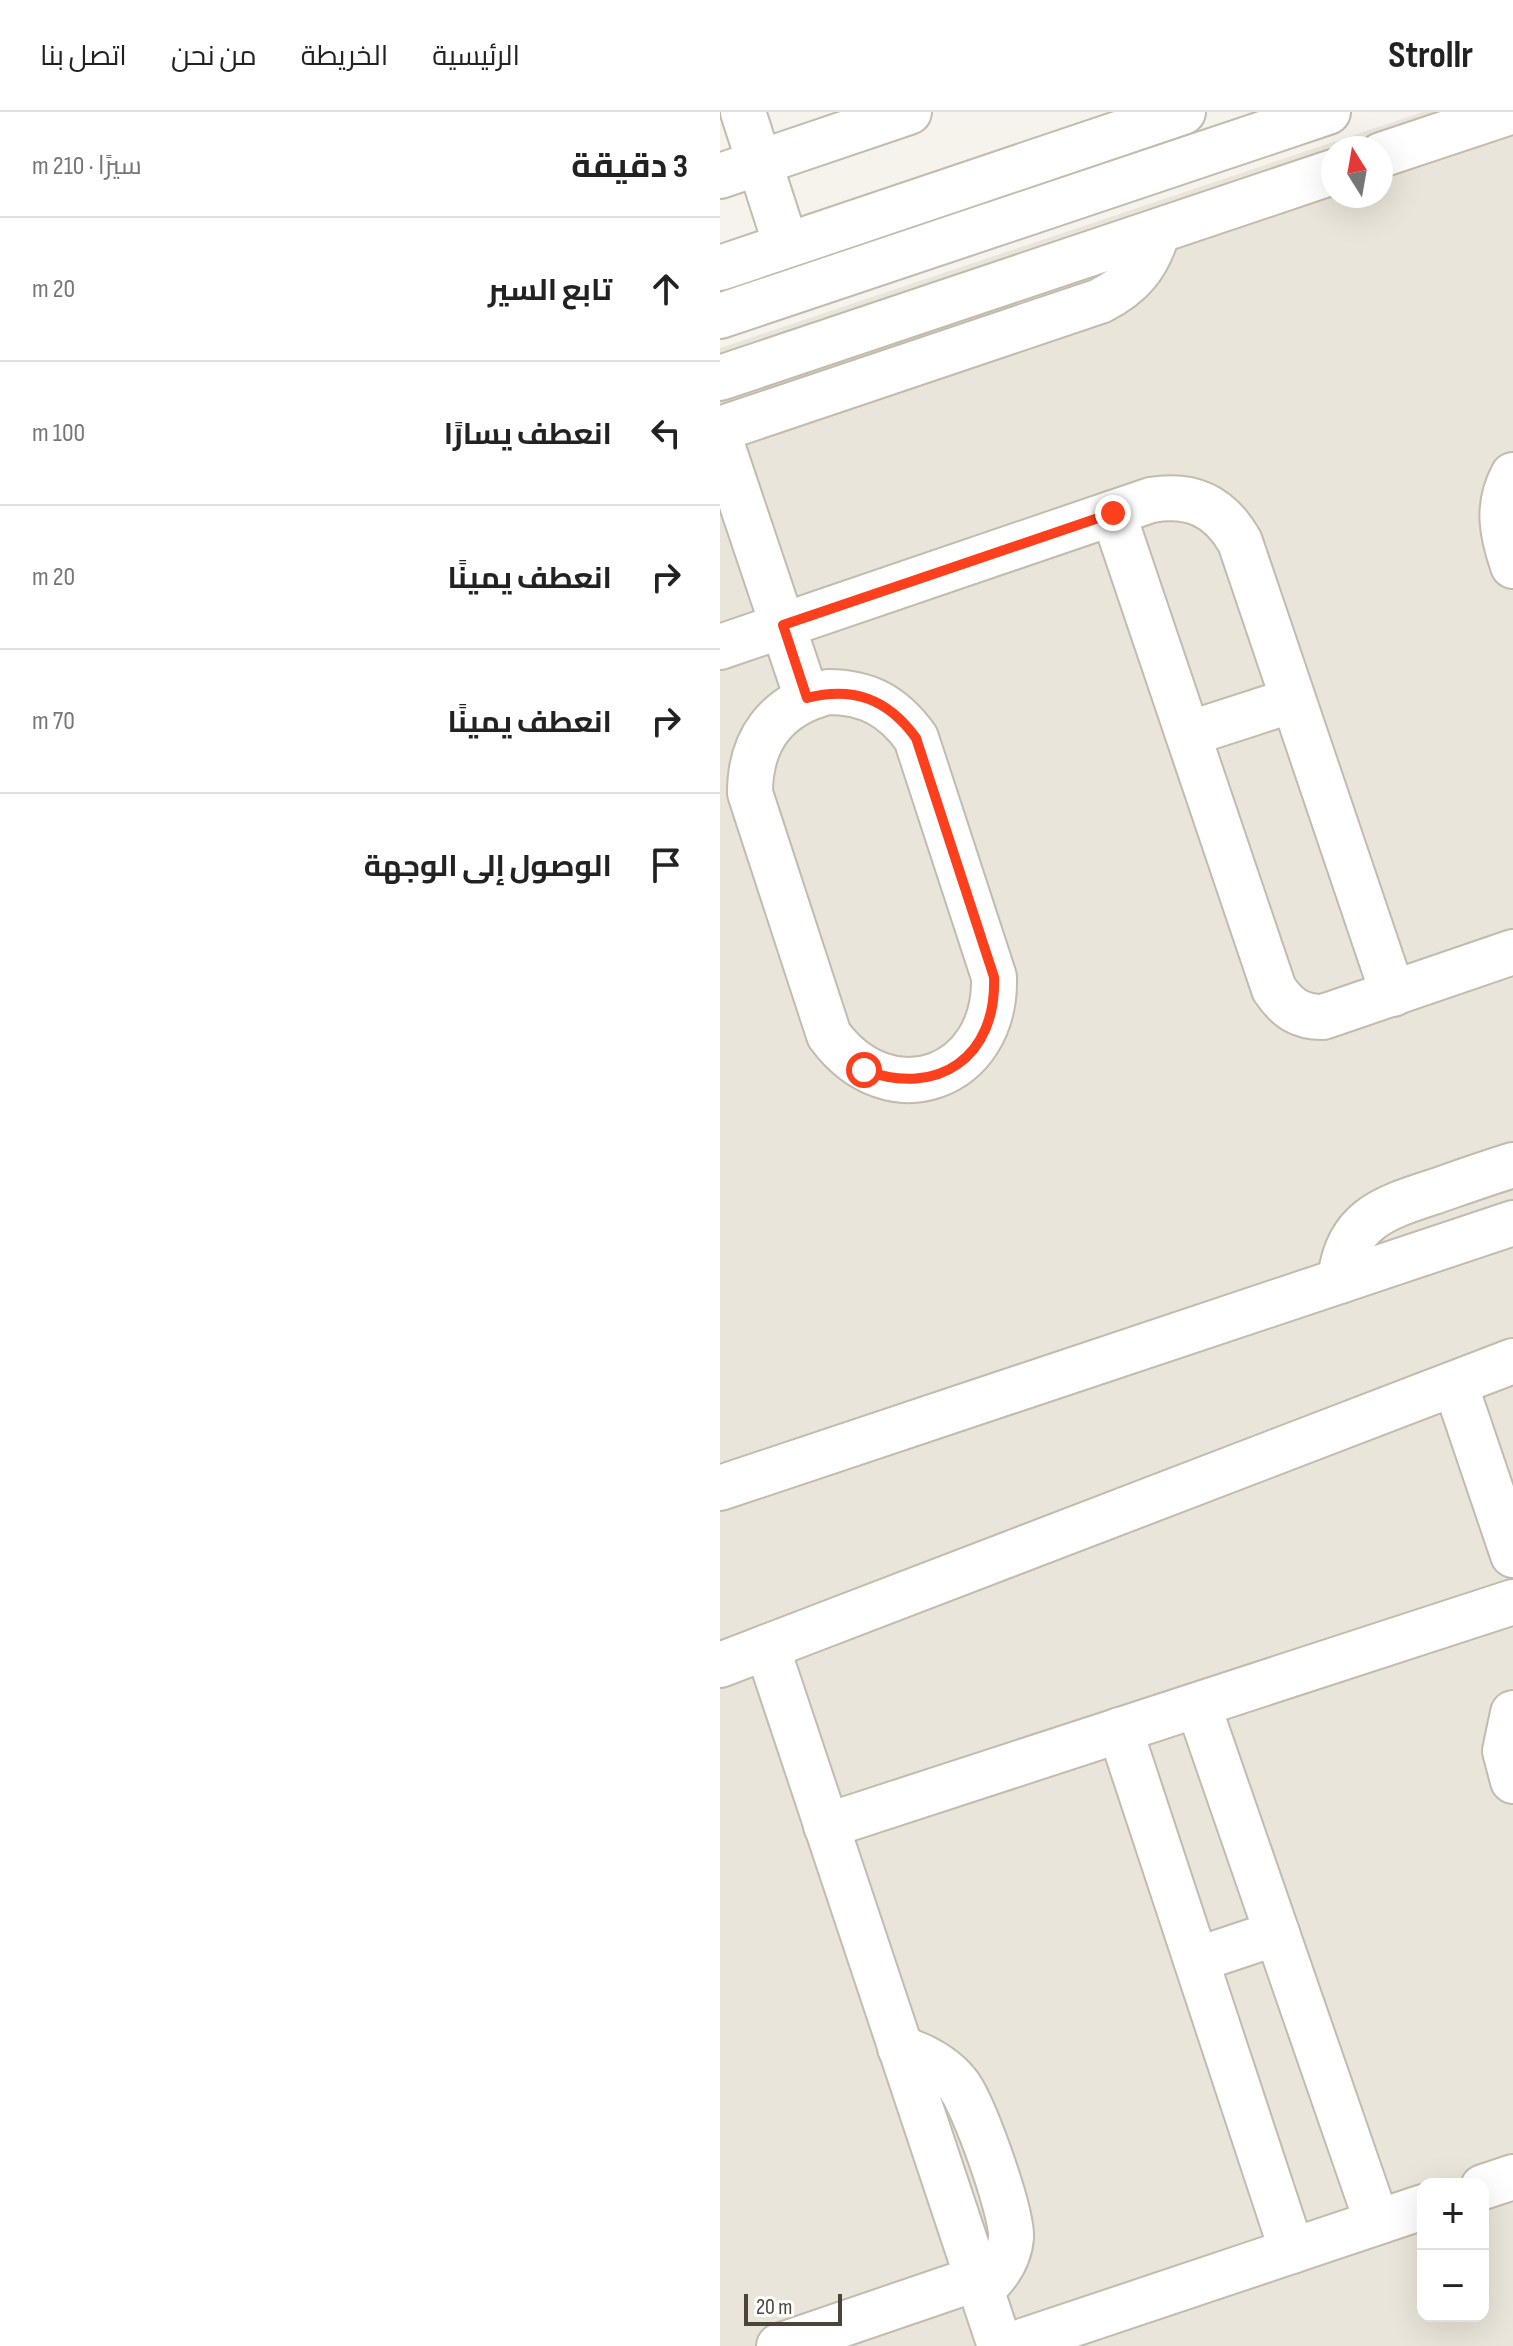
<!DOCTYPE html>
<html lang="ar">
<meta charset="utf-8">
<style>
:root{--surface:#fff;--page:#f6f6f6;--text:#222;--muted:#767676;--line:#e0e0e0}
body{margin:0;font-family:"Sofia Sans Condensed",Cairo,sans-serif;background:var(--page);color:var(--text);direction:rtl}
.controls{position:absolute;right:24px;bottom:24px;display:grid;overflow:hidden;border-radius:16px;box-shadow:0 8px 32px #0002}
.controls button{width:72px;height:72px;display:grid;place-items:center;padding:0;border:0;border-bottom:2px solid var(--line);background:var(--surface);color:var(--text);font:40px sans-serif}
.compass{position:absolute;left:601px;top:24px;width:72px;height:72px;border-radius:50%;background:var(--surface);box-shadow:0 8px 32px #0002;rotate:349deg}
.scale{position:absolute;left:24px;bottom:20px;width:98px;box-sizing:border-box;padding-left:8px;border:4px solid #4b4439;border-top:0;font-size:22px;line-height:28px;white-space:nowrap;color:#4b4439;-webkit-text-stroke:6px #fff;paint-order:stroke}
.stop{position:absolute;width:24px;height:24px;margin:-18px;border:6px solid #fc3f1d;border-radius:50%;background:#fff}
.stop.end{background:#fc3f1d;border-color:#fff;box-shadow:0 2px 8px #0008}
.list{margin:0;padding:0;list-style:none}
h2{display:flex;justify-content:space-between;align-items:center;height:104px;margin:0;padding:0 32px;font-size:34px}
h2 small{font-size:26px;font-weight:400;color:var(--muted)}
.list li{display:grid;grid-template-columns:52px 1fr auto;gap:24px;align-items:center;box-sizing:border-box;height:144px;padding:0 32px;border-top:2px solid var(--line)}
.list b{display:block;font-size:30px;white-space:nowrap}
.list em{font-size:26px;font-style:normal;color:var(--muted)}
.icon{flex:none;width:44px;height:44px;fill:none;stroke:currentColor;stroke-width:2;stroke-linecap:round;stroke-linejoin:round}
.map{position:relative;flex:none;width:793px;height:2234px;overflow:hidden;direction:ltr}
header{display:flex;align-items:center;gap:48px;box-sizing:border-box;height:112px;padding:0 40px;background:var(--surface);border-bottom:2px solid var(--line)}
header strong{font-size:38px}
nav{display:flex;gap:44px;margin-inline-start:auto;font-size:28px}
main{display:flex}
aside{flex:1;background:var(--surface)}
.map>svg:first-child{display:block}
</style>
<header>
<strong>Strollr</strong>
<nav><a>الرئيسية</a><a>الخريطة</a><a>من نحن</a><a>اتصل بنا</a></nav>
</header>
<main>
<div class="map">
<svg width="793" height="2234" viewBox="0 0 793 2234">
<rect width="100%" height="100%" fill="#f6f3ec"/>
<path fill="#eae5da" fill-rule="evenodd" d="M703,0H793V2234H0V236ZM613,36H661V84H613ZM703,2072H763V2204H703Z"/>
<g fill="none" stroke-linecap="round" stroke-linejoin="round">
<defs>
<g id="minor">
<polyline points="23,0 66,133"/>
<polyline points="661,43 790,0"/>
<polyline points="0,64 189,0"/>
<polyline points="0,156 463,0"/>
<polyline points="0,204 608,0"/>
<polyline points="0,266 613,60"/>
<path d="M0,317L380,189C412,173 428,153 438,119"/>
<polyline points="0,327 87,586"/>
<path d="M793,363C776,394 782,422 793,454"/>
<path d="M393,401L554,877C567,896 579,905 603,905L793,840"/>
<path d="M0,535L431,388C471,381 500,394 520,430L673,882"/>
<path d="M108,580C147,580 173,594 196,626L274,865C277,967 170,1006 109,923L30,681C30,628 56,593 108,580Z"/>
<polyline points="468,622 573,588"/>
<path d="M620,1169C626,1107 664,1096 716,1079C742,1070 767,1061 793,1053"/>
<polyline points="735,1272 793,1443"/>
<polyline points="0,1376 793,1111"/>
<polyline points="47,1535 280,2234"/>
<polyline points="0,1553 793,1249"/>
<polyline points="478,1593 657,2110"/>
<polyline points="793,1601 785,1639 793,1669"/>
<polyline points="400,1618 572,2139"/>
<polyline points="106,1714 793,1490"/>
<polyline points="476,1848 557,1821"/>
<path d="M180,1936C202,1943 222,1953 237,1971C253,1989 293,2102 291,2126C289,2148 277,2164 261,2178"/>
<polyline points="763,2075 793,2065"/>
<polyline points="59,2234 258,2166"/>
<polyline points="288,2234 703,2095"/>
</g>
</defs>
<use href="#minor" stroke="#c2bbae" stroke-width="48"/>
<use href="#minor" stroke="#fff" stroke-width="44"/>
</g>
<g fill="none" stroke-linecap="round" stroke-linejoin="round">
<path stroke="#fc3f1d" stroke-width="10" d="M144,958C218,986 277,945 274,865L196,626C168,587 133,574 87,586L63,513L393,401"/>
</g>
</svg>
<div class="controls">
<button>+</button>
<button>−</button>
</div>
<svg class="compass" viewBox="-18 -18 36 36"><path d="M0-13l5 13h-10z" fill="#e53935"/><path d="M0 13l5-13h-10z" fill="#767676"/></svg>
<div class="scale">20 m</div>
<div class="stop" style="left:144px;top:958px"></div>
<div class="stop end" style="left:393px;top:401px"></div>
</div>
<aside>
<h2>3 دقيقة<small>سيرًا · 210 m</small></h2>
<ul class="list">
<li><svg class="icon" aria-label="ahead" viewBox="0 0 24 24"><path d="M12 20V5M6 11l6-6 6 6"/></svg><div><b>تابع السير</b></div><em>20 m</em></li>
<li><svg class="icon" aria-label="left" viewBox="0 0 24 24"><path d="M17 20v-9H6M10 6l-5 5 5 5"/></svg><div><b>انعطف يسارًا</b></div><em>100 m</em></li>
<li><svg class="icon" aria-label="right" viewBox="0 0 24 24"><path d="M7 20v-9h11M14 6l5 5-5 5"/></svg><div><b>انعطف يمينًا</b></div><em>20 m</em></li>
<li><svg class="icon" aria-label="right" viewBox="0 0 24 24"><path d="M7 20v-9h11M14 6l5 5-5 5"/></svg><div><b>انعطف يمينًا</b></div><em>70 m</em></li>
<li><svg class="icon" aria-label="arrive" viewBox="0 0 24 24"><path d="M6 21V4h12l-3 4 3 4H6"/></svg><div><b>الوصول إلى الوجهة</b></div></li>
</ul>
</aside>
</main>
